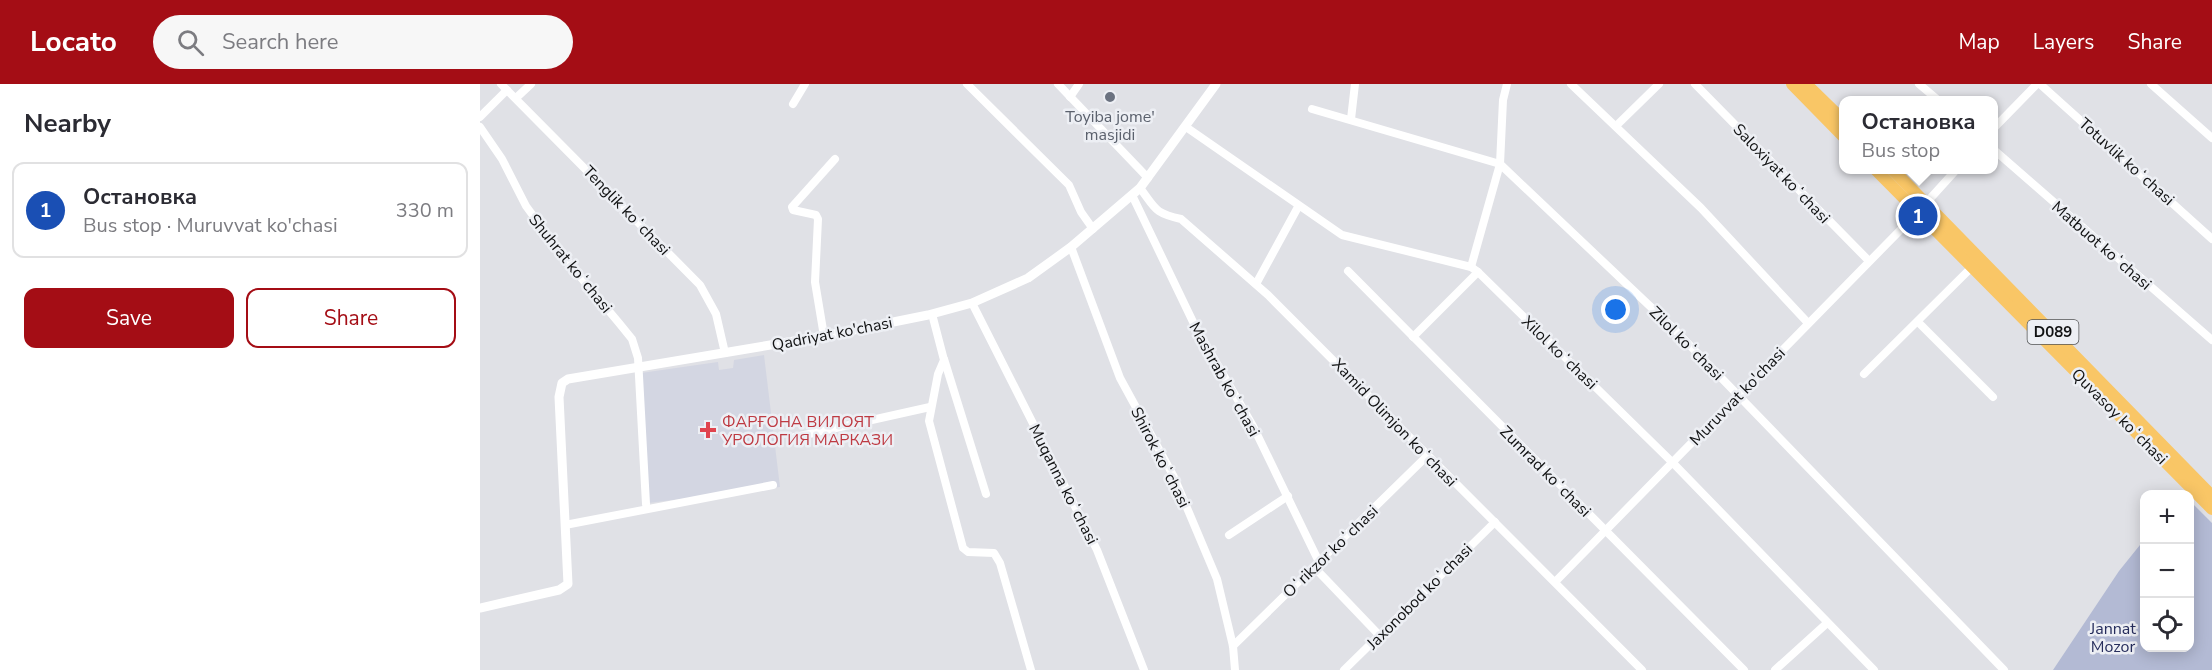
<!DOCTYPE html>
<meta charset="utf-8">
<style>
:root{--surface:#fff;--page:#f7f7f7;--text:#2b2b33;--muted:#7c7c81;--line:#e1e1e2;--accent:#a40d15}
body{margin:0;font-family:"Nunito Sans",sans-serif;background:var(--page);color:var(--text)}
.controls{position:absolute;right:18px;bottom:18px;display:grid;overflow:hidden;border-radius:12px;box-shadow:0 3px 15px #0003}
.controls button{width:54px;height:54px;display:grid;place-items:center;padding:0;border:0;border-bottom:2px solid var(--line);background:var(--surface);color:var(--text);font:30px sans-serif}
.you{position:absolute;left:1136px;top:226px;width:21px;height:21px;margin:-15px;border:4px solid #fff;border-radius:50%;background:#1a73e8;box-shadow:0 0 0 9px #1a73e833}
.badge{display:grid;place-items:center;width:39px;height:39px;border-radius:50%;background:var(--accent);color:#fff;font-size:20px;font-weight:700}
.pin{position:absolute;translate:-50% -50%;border:3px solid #fff;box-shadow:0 2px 6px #0006}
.popup{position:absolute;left:1359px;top:12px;width:159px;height:78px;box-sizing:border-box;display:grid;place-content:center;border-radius:12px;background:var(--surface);filter:drop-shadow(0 2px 4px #0005);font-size:20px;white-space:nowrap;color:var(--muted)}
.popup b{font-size:22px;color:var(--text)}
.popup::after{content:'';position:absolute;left:50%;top:100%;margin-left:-12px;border:12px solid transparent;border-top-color:var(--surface)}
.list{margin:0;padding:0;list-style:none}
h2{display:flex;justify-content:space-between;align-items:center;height:78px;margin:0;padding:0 24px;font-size:26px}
h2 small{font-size:20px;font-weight:400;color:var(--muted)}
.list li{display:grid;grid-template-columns:39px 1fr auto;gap:18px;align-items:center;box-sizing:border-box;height:96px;margin:0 12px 12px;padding:0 12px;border:2px solid var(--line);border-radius:12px}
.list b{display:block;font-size:22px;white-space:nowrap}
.list p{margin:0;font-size:20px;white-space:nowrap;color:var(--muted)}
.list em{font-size:20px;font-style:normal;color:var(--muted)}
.actions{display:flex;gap:12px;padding:18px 24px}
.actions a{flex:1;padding:14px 0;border:2px solid var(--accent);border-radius:12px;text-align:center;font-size:21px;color:var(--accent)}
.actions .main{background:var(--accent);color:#fff}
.icon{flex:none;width:33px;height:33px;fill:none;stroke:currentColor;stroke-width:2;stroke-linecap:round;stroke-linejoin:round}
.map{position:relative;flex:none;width:1732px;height:586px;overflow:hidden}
header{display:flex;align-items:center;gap:36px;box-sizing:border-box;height:84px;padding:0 30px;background:var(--accent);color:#fff}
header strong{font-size:28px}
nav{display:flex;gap:33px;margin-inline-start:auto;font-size:21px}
.search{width:420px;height:54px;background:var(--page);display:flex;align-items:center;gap:15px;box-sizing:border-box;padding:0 21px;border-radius:33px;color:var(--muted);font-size:22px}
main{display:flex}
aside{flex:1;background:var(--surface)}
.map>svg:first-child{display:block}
</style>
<header>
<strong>Locato</strong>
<div class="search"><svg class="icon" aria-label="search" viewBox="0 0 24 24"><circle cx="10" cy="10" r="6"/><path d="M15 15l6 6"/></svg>Search here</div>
<nav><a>Map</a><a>Layers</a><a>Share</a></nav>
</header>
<main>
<aside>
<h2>Nearby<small></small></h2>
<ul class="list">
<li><span class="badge" style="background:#1a4fb4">1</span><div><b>Остановка</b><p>Bus stop · Muruvvat ko'chasi</p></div><em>330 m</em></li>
</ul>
<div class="actions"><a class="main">Save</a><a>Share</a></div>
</aside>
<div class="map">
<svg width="1732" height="586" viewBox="0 0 1732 586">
<rect width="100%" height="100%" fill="#e0e1e6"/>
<polygon fill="#d3d6e2" points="284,271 300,403 168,419 161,289 238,278 239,286 253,284 254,276"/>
<polygon fill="#b3bad4" points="1710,417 1732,439 1732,586 1573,586 1639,487 1664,456 1664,564 1710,564"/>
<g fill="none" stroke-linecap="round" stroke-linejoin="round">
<g stroke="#fff" stroke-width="8">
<polyline points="21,0 220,201 236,230 245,269"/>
<polyline points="487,0 589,101 601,128 613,145"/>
<polyline points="578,0 668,94"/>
<polyline points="1091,0 1221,124 1328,239"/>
<polyline points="1215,0 1389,177"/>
<polyline points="1439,0 1458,16"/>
<polyline points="1560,0 1732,155"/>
<polyline points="1671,0 1732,54"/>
<polyline points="590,13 599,0"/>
<polyline points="36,14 51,0"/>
<polyline points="313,20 325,0"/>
<polyline points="832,25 1020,80 1193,244 1524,586"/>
<polyline points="0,33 27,6"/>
<polyline points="871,35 875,0"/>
<polyline points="1137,41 1179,0"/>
<polyline points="0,43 22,75 46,122 82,171 139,239 152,255 158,274 166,420"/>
<polyline points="706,43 862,151 991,183 998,188 1193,379 1394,586"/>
<polyline points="1513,45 1557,0"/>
<polyline points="1513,65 1732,256"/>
<path d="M660,104C676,125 674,129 701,135L788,211L1162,586"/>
<polyline points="652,111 715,242 773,342 839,478"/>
<polyline points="591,163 640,294 694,393 737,495 753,562 755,586"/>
<polyline points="991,183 1020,80 1023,16 1027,0"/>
<polyline points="868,187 1264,586"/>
<polyline points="776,200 818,123"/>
<polyline points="492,219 617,466 664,586"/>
<polyline points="452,230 464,276 458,290 449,337 483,464 488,468 514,469 520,479 551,586"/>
<polyline points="1438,238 1513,313"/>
<polyline points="344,252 335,198 338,135 336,131 313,126 312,123 355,75"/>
<polyline points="933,253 998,188"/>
<polyline points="464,275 506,410"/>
<polyline points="1384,290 1493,182"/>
<polyline points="311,354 450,323"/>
<polyline points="85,441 293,401"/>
<polyline points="749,451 808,412"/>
<polyline points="834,483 900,552"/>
<polyline points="1076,497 1438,128 1476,86"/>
<polyline points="753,562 948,371"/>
<polyline points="864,586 1015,438"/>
<polyline points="1295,586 1346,540"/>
</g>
<polyline stroke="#fff" stroke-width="9" points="0,524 79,506 88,500 79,313 82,299 88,295 344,252 448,231 492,219 548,194 591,163 660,104 736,0"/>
<g stroke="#f9c666" stroke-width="12">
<polyline points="1312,0 1363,52"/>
<polyline points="1326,0 1363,36"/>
<polyline points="1396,86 1732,425"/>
<polyline points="1413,86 1732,412"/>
</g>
</g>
<circle fill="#6b7280" stroke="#edeff4" stroke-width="2" cx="630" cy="13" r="6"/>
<path fill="#e0444e" stroke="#edeff4" stroke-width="2" d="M225 337h6v6h6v6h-6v6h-6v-6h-6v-6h6z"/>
<g text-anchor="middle" stroke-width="5" stroke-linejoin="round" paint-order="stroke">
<rect fill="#edeff4" stroke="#535456" stroke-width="1.5" x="1547.5" y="236" width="51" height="24" rx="4.5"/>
<g font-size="15" font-weight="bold" fill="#111213">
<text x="1573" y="253">D089</text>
</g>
<g font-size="16" fill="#5b616d" stroke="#edeff4">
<text x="630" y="38">Toyiba jome'<tspan x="630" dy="18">masjidi</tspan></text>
</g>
<g font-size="16" fill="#111213" stroke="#edeff4">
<text transform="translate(1647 77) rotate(42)" y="6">Totuvlik koʻchasi</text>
<text transform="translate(1302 89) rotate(46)" y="6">Saloxiyat koʻchasi</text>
<text transform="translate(147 126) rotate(46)" y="6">Tenglik koʻchasi</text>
<text transform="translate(1622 161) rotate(41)" y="6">Matbuot koʻchasi</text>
<text transform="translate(91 179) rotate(51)" y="6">Shuhrat koʻchasi</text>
<text transform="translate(352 249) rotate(-11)" y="6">Qadriyat ko'chasi</text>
<text transform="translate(1207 259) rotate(45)" y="6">Zilol koʻchasi</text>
<text transform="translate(1080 268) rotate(44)" y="6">Xilol koʻchasi</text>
<text transform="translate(745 295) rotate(61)" y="6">Mashrab koʻchasi</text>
<text transform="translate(1257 312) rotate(-46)" y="6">Muruvvat ko'chasi</text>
<text transform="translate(1640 332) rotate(45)" y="6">Quvasoy koʻchasi</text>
<text transform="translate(915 338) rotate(46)" y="6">Xamid Olimjon koʻchasi</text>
<text transform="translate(681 373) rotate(63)" y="6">Shirok koʻchasi</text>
<text transform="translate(1066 387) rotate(45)" y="6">Zumrad koʻchasi</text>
<text transform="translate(584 400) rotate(63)" y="6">Muqanna koʻchasi</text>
<text transform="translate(850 467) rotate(-44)" y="6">Oʻrikzor koʻchasi</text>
<text transform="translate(939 512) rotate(-45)" y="6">Jaxonobod koʻchasi</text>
</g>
<g font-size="16" fill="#be3a42" stroke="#edeff4" text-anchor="start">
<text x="242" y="343">ФАРҒОНА ВИЛОЯТ<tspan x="242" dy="18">УРОЛОГИЯ МАРКАЗИ</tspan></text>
</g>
<g font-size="16" fill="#262d5c" stroke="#edeff4">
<text x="1633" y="550">Jannat<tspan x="1633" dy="18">Mozor</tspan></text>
</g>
</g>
</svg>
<div class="controls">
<button>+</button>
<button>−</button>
<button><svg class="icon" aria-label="locate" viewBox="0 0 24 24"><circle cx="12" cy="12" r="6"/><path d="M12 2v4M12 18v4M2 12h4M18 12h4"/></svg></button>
</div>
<div class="you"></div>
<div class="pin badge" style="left:1438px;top:132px;background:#1a4fb4">1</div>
<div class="popup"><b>Остановка</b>Bus stop</div>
</div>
</main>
